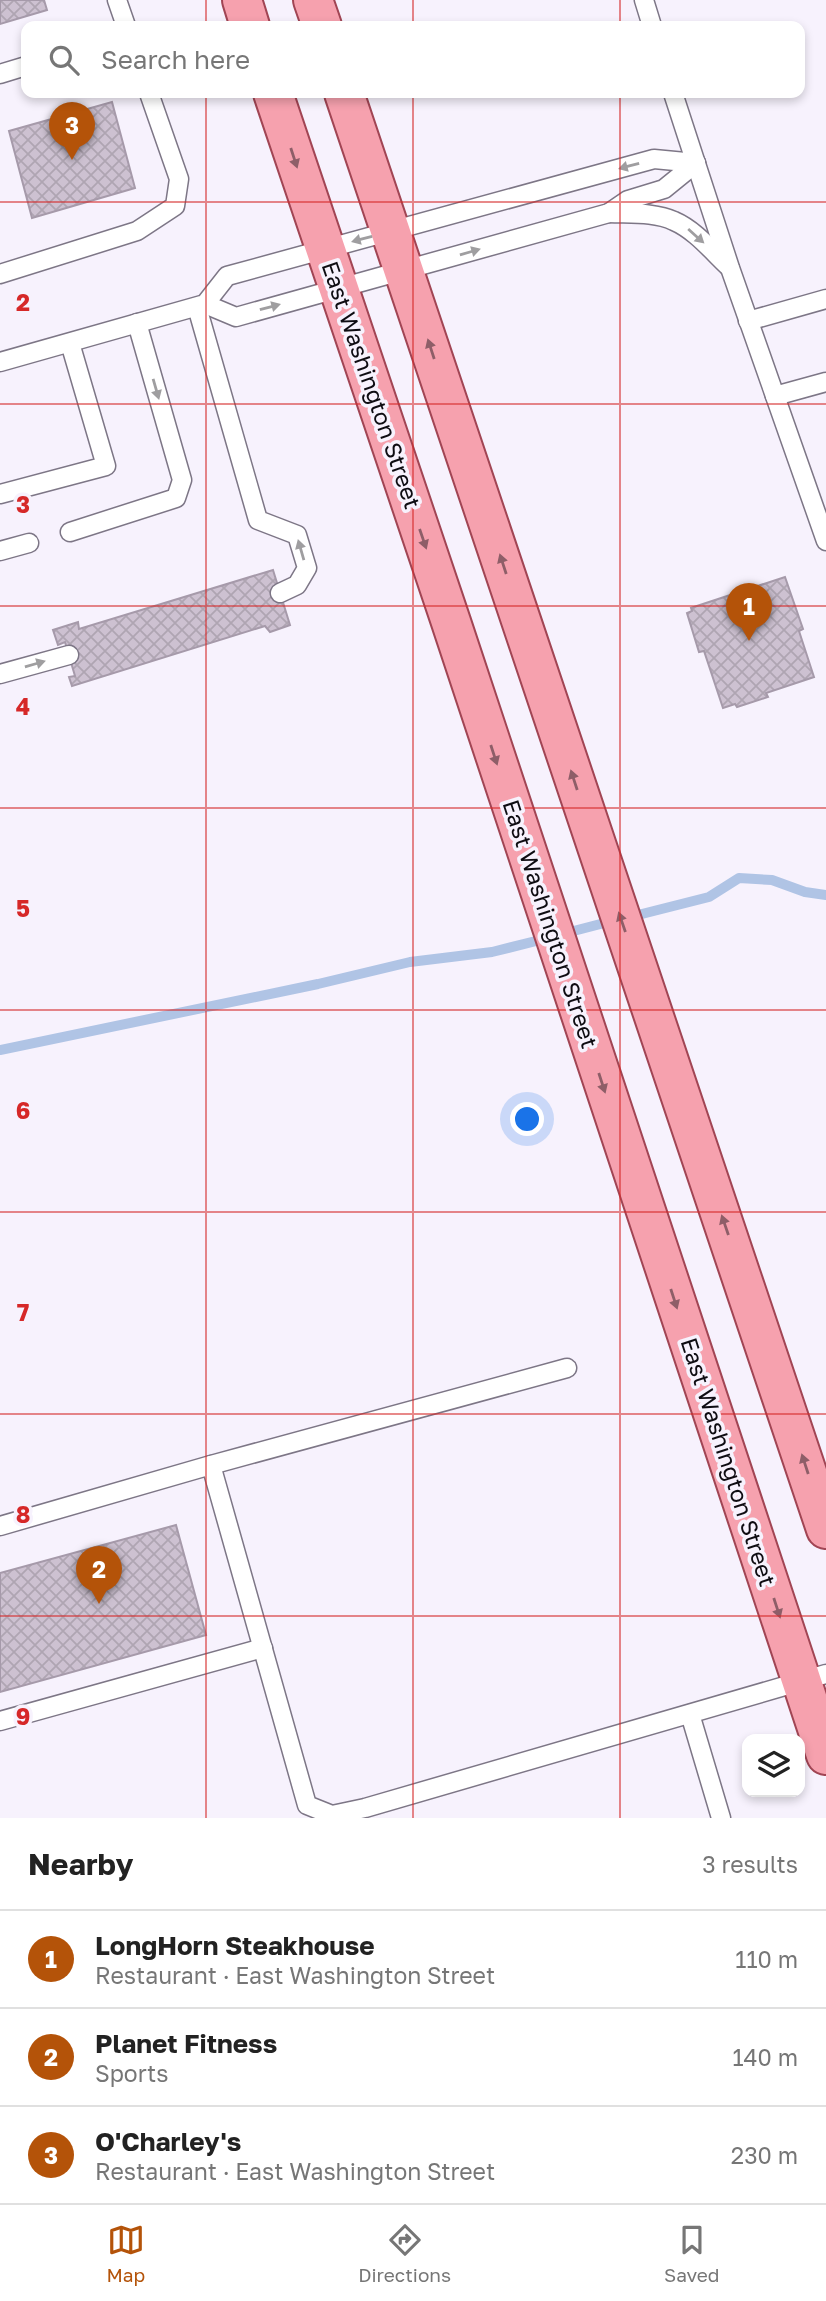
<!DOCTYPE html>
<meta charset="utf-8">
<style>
:root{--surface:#fff;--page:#f2f2f2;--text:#222;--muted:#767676;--line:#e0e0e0;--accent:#b45309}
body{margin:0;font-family:"Golos Text",sans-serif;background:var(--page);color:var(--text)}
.controls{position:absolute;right:21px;bottom:21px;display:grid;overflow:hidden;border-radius:14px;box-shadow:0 4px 10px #0003}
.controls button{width:63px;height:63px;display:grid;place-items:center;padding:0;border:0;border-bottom:2px solid var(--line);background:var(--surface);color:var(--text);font:35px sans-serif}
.you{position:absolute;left:528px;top:1120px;width:24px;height:24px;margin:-18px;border:5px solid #fff;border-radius:50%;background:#1a73e8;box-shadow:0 0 0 10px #1a73e833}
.badge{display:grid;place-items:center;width:46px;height:46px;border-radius:50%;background:var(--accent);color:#fff;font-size:23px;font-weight:700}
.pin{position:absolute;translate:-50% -58px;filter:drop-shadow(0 2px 4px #0008)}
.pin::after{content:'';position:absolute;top:37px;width:24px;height:21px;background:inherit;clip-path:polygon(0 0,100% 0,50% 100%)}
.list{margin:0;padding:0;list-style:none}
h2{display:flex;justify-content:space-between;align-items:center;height:91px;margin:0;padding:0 28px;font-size:30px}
h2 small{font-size:23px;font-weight:400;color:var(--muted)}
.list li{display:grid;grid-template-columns:46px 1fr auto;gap:21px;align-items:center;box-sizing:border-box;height:98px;padding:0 28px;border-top:2px solid var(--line)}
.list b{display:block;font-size:26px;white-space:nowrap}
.list p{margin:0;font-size:23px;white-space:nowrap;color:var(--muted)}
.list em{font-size:23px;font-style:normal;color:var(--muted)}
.icon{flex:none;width:38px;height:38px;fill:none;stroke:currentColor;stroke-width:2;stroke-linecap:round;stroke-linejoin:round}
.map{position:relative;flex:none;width:826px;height:1818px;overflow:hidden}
.search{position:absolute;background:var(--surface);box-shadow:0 4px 10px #0003;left:21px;right:21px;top:21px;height:77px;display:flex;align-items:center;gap:18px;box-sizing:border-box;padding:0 24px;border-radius:14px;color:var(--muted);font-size:26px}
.sheet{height:385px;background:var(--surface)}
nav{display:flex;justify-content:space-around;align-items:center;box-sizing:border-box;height:98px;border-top:2px solid var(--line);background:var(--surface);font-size:19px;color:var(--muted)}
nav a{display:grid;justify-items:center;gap:4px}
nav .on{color:var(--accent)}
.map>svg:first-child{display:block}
</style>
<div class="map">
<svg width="826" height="1818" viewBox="0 0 826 1818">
<defs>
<pattern id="building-cross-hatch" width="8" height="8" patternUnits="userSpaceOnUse" patternTransform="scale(1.75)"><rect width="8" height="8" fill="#cdc1d1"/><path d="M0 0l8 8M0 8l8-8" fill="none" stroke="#afa5b2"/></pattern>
</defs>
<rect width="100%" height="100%" fill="#f7f2fd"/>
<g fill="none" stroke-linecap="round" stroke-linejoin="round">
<g stroke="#b0c4e5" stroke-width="10">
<polyline points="630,917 709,897 739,878 772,880 805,892 826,895"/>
<polyline points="562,934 612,921"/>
<polyline points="0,1050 318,984 410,962 492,952 548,938"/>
</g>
</g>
<g fill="url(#building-cross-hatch)" stroke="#a69aaa" stroke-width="2">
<polygon points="0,0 44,0 47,10 0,24"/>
<polygon points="112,102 135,188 32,218 9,131"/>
<polygon points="273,570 290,625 270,632 265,626 72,686 69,677 75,676 65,642 58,645 53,630 78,622 79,629"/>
<polygon points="785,577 803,629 799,631 814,677 766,693 768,697 737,707 735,704 723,708 704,651 699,652 687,613 692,611 691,608"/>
<polygon points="176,1525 206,1635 0,1692 0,1573"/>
</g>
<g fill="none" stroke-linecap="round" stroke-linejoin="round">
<defs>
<g id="service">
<polyline points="117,0 126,26"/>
<polyline points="644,0 652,26"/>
<polyline points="0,74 26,66"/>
<polyline points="673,93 730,268 826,541"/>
<path d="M609,213C630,214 655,212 674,221C695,230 712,251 728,266"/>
<polyline points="0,274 137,231 175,206 179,179 149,93"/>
<polyline points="205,304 236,317 609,213 628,200 664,189 696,163"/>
<polyline points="197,307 258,520 297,535 307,568 297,585 280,593"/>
<polyline points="748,321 826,299"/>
<polyline points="0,362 205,304 227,276 654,159 696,163"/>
<polyline points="775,396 826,382"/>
<polyline points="0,494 106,466 70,343"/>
<polyline points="70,532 176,498 182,480 137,323"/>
<polyline points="0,551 29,543"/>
<polyline points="0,674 69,655"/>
<polyline points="211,1465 307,1805 332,1815 365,1808 826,1674"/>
<polyline points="0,1526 211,1465 567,1368"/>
<polyline points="690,1714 721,1818"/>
<polyline points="0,1721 263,1648"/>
</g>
<g id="primary">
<polyline points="242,0 250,26"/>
<polyline points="313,0 322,26"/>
<polyline points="273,93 451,622 826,1755"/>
<polyline points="344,93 826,1529"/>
</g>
</defs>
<use href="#service" stroke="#7d7686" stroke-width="21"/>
<use href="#primary" stroke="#a14554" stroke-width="42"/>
<use href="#service" stroke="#fff" stroke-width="18"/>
<use href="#primary" stroke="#f6a1ae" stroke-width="38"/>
</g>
<defs><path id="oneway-solid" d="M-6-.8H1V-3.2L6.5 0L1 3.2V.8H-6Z" transform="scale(1.75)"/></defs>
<g fill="#8e5e68">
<use href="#oneway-solid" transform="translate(294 158) rotate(72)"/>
<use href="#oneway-solid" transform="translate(431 349) rotate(-108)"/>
<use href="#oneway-solid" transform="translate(423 539) rotate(71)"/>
<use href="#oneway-solid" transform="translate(503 564) rotate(-108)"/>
<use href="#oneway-solid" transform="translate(494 755) rotate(72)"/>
<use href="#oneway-solid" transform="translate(574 780) rotate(-108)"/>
<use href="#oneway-solid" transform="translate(622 922) rotate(-109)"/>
<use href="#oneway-solid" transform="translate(602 1083) rotate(72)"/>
<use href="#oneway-solid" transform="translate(725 1225) rotate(-109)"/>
<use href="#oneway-solid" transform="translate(674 1299) rotate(72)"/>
<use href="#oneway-solid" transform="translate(805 1464) rotate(-108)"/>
<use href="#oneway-solid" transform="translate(777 1608) rotate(72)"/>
</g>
<g fill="#9f9ea0">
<use href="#oneway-solid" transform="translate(629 166) rotate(165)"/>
<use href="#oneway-solid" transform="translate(696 236) rotate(42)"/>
<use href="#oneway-solid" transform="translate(362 239) rotate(165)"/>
<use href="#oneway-solid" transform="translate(470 252) rotate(-16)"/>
<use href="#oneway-solid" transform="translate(270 307) rotate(-15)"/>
<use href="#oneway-solid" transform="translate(156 389) rotate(74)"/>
<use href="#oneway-solid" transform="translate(301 550) rotate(-106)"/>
<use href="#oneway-solid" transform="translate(35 664) rotate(-16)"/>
</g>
<path fill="none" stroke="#d62828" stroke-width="2" stroke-opacity="0.55" d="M206,0V26M413,0V26M620,0V26M206,93V1818M413,93V1818M620,93V1818M0,202H826M0,404H826M0,606H826M0,808H826M0,1010H826M0,1212H826M0,1414H826M0,1616H826"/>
<g text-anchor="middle" stroke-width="7" stroke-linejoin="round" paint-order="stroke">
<g font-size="23" fill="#0e0c12" stroke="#f7f2fd">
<text transform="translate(371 385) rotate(71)" y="8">East Washington Street</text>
<text transform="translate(550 924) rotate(72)" y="8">East Washington Street</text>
<text transform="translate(728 1462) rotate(72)" y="8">East Washington Street</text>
</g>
</g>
<g font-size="23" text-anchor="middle" font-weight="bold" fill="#d62828" stroke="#f7f2fd" stroke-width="7" stroke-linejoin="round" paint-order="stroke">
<text x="23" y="311">2</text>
<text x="23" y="513">3</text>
<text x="23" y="715">4</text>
<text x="23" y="917">5</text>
<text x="23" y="1119">6</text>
<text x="23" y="1321">7</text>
<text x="23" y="1523">8</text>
<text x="23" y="1725">9</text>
</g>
</svg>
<div class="controls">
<button><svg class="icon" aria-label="layers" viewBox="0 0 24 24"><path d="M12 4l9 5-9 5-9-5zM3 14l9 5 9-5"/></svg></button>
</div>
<div class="you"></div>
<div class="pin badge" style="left:749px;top:641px">1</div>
<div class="pin badge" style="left:99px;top:1604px">2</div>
<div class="pin badge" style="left:72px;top:160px">3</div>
<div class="search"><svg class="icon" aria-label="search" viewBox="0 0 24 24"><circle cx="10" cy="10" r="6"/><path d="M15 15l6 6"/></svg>Search here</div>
</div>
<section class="sheet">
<h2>Nearby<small>3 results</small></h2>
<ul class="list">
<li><span class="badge">1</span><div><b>LongHorn Steakhouse</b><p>Restaurant · East Washington Street</p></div><em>110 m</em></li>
<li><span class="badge">2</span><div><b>Planet Fitness</b><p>Sports</p></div><em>140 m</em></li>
<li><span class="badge">3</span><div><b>O'Charley's</b><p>Restaurant · East Washington Street</p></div><em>230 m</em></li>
</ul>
</section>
<nav>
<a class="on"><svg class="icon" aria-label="map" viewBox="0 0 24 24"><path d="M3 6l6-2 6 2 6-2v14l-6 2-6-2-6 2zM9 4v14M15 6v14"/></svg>Map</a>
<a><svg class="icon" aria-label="directions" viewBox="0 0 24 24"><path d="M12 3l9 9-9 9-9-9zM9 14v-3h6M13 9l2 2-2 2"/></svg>Directions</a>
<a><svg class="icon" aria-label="saved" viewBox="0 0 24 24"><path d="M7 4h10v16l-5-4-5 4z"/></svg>Saved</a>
</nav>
